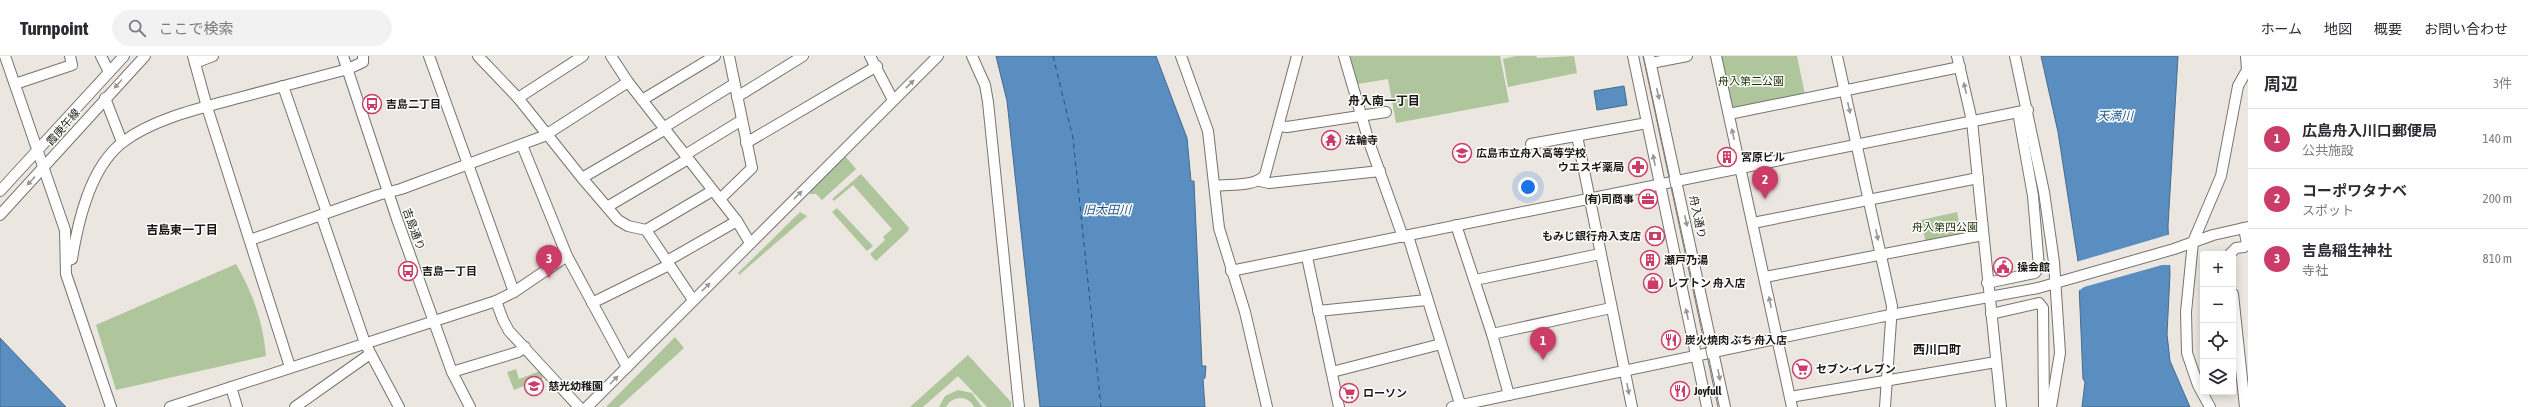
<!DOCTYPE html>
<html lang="ja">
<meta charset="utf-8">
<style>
:root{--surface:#fff;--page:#f2f2f3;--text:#2b2b33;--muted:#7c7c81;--line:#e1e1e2;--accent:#cb3d68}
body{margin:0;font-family:"Asap Condensed","Noto Sans JP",sans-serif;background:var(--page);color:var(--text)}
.controls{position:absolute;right:12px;bottom:12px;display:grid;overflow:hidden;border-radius:4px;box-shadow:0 2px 10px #0003}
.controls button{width:36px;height:36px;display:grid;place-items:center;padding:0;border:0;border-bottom:1px solid var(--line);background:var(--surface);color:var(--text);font:20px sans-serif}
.you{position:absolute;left:1528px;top:131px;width:14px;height:14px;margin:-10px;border:3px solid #fff;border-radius:50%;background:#1a73e8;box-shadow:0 0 0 6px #1a73e833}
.badge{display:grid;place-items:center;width:26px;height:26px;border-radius:50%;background:var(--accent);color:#fff;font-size:13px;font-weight:700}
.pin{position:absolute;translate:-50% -33px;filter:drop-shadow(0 1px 2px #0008)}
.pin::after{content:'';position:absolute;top:21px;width:14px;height:12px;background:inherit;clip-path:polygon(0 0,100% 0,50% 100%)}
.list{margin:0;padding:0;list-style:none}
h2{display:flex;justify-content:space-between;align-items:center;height:52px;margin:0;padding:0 16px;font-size:17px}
h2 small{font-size:13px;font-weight:400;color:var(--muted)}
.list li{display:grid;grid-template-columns:26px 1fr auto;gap:12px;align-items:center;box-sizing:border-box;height:60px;padding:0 16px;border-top:1px solid var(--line)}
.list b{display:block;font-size:15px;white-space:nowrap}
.list p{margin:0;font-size:13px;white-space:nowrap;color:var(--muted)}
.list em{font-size:13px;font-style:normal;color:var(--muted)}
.icon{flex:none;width:22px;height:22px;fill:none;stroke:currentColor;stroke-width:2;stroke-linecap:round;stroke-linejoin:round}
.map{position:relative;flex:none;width:2248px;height:351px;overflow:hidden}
header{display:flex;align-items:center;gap:24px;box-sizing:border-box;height:56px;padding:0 20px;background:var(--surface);border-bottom:1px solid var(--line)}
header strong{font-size:19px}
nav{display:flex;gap:22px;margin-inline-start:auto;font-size:14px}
.search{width:280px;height:36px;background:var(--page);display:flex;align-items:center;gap:10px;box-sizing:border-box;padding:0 14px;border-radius:22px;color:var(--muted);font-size:15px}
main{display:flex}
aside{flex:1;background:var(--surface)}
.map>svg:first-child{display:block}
</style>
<header>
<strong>Turnpoint</strong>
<div class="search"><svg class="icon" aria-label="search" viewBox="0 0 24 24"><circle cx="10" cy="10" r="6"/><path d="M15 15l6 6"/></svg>ここで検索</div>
<nav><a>ホーム</a><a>地図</a><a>概要</a><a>お問い合わせ</a></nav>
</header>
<main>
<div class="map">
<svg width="2248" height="351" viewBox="0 0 2248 351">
<rect width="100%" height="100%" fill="#ebe7e0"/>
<g fill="#afc59b">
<polygon points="1350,0 1500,0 1509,46 1396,67 1388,23 1358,28"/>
<polygon points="1516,0 1536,0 1537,2 1574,0 1577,17 1508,31 1503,3"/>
<polygon points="1720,0 1797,0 1805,39 1735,54 1731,51"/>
<polygon points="845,100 856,113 822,144 816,138 810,138 807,136"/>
<polygon points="861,118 909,172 908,175 876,205 870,198 885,184 883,181 892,173 853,129 834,145 832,143"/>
<polygon points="837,152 873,190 867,195 832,156"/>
<polygon points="800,156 807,160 739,219 738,217"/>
<polygon points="1957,156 1962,181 1926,188 1921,164"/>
<path d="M236,208C253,237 263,266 266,300L116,334L96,269Z"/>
<polygon points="675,281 684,292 619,351 606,351"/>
<polygon points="968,299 1011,346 1011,351 987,351 958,320 923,351 910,351"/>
<polygon points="516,313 519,323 540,315 543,322 514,334 507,316"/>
<path d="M958,334L972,337L982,351H974C968,339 953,339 946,351H939L945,340Z"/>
</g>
<g fill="#5a8ec0" stroke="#466b8d">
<polygon points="996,0 1156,0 1187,82 1191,125 1194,125 1202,310 1206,310 1205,322 1203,323 1205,351 1040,351 1007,45"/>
<polygon points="2041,0 2178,0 2168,170 2170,218 2167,278 2170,305 2190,351 2082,351 2085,326 2083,323 2078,205 2058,76"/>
<polygon points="1624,30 1627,49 1597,54 1594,35"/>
<polygon points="0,282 66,351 0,351"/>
</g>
<polygon fill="#ebe7e0" points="2171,178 2172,209 2162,209 2084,231 2077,236 2076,206"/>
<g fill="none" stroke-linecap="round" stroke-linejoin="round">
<polyline stroke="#1c5586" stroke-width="1" stroke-dasharray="5 4" stroke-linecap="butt" points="1053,0 1073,82 1101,351"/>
<defs>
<g id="minor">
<polyline points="5,0 65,174 66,218 111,351"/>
<polyline points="101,0 109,16"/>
<polyline points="193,0 207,51 290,311"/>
<polyline points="343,0 397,163 452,316 470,351"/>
<polyline points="429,0 514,236"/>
<polyline points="478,0 518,42 582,122 618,164 628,170 646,174 693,244"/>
<polyline points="611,0 628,26 737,165 750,187"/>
<polyline points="870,0 893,44"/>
<polyline points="972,0 985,29 988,46 1019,351"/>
<polyline points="1181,0 1208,75 1219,172 1245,256 1267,351"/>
<polyline points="1344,0 1369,86 1403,181"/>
<polyline points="1633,0 1707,351"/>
<polyline points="1649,0 1725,351"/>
<polyline points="1716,0 1792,351"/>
<polyline points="1837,0 1892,250 1885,351"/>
<polyline points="1957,0 1972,65 2001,351"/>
<polyline points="2015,0 2044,136 2054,206 2060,297 2051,351"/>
<polyline points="195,7 213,0"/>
<polyline points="1651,7 1687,0"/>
<polyline points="15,28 72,9 70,0"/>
<polyline points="283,30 327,157"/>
<polyline points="737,41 803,0"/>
<polyline points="105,42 122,86"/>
<polyline points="518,42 583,0"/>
<polyline points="642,44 715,0"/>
<polyline points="1729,58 1960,11"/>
<polyline points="1279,70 1287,71 1386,56"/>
<polyline points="663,72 734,28"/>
<polyline points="1577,80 1632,351"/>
<polyline points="746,87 877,10"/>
<polyline points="1531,88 1647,67"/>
<polyline points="522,89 567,200 627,311"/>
<polyline points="685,99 742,64"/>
<polyline points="582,122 664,74"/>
<polyline points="1260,125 1269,127 1380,115"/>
<path d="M1215,130C1231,128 1255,131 1265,119L1297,0"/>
<polyline points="0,135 124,0"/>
<polyline points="720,143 752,112 729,0"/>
<polyline points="607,151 688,103"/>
<polyline points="0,159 145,0"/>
<polyline points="321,159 365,287 399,351"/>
<polyline points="1753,167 1978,122"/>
<polyline points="1456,169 1492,278 1509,339"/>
<polyline points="646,174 712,135"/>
<polyline points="1408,180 1461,351"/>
<polyline points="250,184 378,139 401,133 544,80 628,26"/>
<polyline points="2230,198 2236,192 2244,191 2247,188 2244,172"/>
<polyline points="1307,201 1339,351"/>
<path d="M66,205L72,203C78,165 90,111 123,86C154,62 205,51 242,41C277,32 313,22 348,13L363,6V0"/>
<polyline points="667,205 737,165"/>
<polyline points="1231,215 2028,54"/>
<polyline points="1765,221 1983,179"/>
<polyline points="1475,224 1600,198"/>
<polyline points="1987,227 2035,217 2039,211 2033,140 2018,56"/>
<polyline points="2233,238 2245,351"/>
<polyline points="496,245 503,264 509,275 579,351"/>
<polyline points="592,247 669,209"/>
<polyline points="1318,255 1427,244"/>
<polyline points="1991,258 2039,247 2043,252 2044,351"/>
<polyline points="1492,278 1611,252"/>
<polyline points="452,316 518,296 525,291"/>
<polyline points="1332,316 1441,288"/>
<polyline points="231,331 237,351"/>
<polyline points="1790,341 1996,306"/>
<polyline points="170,351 496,245 514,236 567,200"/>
<polyline points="295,351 370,298"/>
<polyline points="587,351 938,0"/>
<polyline points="1452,351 1880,261 2038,232 2174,193 2213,179 2248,171"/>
<polyline points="2210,351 2198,329 2187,297 2186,256 2193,186 2221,120 2238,30 2247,14 2246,0"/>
</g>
</defs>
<use href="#minor" stroke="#77736d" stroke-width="12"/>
<use href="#minor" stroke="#fff" stroke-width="10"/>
<polyline stroke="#7f7c78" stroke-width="1" points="1643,0 1718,351"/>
</g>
<defs><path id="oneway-solid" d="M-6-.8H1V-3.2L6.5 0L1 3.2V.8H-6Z"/></defs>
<g fill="#989796">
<use href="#oneway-solid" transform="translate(118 28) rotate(132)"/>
<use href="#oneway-solid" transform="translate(910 28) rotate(-44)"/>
<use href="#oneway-solid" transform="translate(1965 32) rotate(-103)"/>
<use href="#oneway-solid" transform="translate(1658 38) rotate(77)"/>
<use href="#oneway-solid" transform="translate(1849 52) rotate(77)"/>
<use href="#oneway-solid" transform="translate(1733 78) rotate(-102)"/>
<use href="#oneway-solid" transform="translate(1654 104) rotate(-101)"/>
<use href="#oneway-solid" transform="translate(31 125) rotate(133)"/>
<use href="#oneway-solid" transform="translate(798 139) rotate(-45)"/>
<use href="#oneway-solid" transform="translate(1686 165) rotate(78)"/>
<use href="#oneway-solid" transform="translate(1877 179) rotate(78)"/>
<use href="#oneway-solid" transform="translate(706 231) rotate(-45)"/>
<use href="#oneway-solid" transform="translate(1770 246) rotate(-102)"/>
<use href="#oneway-solid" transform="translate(1687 258) rotate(-102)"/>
<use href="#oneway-solid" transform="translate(1719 319) rotate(79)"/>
<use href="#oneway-solid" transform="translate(614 324) rotate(-45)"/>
<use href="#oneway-solid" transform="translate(1628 333) rotate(79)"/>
</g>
<defs>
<symbol id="bus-ring" viewBox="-11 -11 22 22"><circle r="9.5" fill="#fff" stroke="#cb3d68" stroke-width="1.5"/><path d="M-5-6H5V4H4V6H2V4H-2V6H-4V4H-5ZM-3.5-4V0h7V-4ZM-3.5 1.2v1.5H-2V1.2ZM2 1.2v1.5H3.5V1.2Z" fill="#cb3d68"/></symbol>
<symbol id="temple-ring" viewBox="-11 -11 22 22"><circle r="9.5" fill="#fff" stroke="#cb3d68" stroke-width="1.5"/><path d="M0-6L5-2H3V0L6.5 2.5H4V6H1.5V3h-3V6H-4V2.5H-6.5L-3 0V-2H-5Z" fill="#cb3d68"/></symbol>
<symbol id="school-ring" viewBox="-11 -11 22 22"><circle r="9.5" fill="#fff" stroke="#cb3d68" stroke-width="1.5"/><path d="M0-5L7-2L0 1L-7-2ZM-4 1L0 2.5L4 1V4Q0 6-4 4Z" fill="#cb3d68"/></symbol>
<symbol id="building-ring" viewBox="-11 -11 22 22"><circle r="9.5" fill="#fff" stroke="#cb3d68" stroke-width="1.5"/><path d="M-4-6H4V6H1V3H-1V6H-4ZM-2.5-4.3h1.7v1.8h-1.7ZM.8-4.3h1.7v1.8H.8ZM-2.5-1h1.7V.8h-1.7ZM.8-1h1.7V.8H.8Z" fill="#cb3d68"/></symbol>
<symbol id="pharmacy-ring" viewBox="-11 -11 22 22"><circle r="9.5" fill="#fff" stroke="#cb3d68" stroke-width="1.5"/><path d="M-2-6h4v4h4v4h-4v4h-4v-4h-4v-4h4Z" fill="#cb3d68"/></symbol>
<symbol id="office-ring" viewBox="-11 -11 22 22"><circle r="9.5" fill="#fff" stroke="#cb3d68" stroke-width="1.5"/><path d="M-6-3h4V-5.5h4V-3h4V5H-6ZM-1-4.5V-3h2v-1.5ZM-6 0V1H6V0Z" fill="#cb3d68"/></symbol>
<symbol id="bank-ring" viewBox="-11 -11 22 22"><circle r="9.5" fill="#fff" stroke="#cb3d68" stroke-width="1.5"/><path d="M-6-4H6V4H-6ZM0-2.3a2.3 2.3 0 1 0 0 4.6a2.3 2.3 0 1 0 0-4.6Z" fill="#cb3d68"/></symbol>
<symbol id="civic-ring" viewBox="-11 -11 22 22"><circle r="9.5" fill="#fff" stroke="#cb3d68" stroke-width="1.5"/><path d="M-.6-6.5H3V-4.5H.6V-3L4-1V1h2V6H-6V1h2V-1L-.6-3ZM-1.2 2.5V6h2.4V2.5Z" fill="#cb3d68"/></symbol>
<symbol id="shop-ring" viewBox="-11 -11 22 22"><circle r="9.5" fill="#fff" stroke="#cb3d68" stroke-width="1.5"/><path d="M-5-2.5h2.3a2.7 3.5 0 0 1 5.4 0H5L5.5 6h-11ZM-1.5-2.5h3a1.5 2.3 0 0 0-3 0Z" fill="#cb3d68"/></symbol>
<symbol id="restaurant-ring" viewBox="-11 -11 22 22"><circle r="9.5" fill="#fff" stroke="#cb3d68" stroke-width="1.5"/><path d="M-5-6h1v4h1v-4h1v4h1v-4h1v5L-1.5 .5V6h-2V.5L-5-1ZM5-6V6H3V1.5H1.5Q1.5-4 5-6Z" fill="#cb3d68"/></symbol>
<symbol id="supermarket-ring" viewBox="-11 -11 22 22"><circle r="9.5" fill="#fff" stroke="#cb3d68" stroke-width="1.5"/><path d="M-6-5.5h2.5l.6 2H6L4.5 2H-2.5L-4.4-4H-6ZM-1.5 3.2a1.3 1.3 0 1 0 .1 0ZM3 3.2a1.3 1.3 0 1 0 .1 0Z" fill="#cb3d68"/></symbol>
</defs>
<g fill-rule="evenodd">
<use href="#bus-ring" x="361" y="37" width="22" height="22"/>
<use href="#temple-ring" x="1320" y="73" width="22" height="22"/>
<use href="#school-ring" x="1451" y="86" width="22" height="22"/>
<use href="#building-ring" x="1716" y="90" width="22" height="22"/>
<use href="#pharmacy-ring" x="1627" y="100" width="22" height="22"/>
<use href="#office-ring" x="1637" y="132" width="22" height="22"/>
<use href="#bank-ring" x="1644" y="169" width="22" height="22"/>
<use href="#building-ring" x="1639" y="193" width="22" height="22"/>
<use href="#civic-ring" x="1992" y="200" width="22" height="22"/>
<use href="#bus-ring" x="397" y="204" width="22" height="22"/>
<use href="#shop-ring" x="1642" y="216" width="22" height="22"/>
<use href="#restaurant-ring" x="1660" y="273" width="22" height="22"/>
<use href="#supermarket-ring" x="1791" y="302" width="22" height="22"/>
<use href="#school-ring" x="523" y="319" width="22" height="22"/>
<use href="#restaurant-ring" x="1669" y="324" width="22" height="22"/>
<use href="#supermarket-ring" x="1338" y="326" width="22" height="22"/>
</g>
<g text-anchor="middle" stroke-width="3" stroke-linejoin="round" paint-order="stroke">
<g font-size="11" fill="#1c3001" stroke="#fff">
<text x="1751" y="29">舟入第二公園</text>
<text x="1945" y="175">舟入第四公園</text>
</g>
<g font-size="11" font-weight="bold" fill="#191816" stroke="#fff" text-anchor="start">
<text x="386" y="52">吉島二丁目</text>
<text x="1345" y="88">法輪寺</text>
<text x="1476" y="101">広島市立舟入高等学校</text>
<text x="1741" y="105">宮原ビル</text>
<text x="1624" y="115" text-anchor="end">ウエスギ薬局</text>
<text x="1634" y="147" text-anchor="end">(有)司商事</text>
<text x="1641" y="184" text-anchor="end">もみじ銀行舟入支店</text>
<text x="1664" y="208">瀬戸乃湯</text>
<text x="2017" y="215">操会館</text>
<text x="422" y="219">吉島一丁目</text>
<text x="1667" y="231">レプトン 舟入店</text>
<text x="1685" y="288">炭火焼肉 ぶち 舟入店</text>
<text x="1816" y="317">セブン-イレブン</text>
<text x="548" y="334">慈光幼稚園</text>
<text x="1694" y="339">Joyfull</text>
<text x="1363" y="341">ローソン</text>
</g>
<g font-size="11" fill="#191816" stroke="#fff">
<text transform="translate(63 71) rotate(-49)" y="4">霞庚午線</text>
<text transform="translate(1698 161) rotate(78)" y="4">舟入通り</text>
<text transform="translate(414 173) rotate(70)" y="4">吉島通り</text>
</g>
<g font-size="12" font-weight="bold" fill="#191816" stroke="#fff">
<text x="1384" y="49">舟入南一丁目</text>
<text x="182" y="178">吉島東一丁目</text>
<text x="1937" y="298">西川口町</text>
</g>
<g font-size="12" font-style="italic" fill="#1c5586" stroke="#fff">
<text x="2115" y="64">天満川</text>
<text x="1107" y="158">旧太田川</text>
</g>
</g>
</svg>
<div class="controls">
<button>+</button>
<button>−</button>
<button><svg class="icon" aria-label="locate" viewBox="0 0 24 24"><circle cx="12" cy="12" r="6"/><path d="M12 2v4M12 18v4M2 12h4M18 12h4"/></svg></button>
<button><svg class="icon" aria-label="layers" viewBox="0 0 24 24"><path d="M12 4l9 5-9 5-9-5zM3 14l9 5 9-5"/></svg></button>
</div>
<div class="you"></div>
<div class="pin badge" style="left:1543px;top:304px">1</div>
<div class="pin badge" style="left:1765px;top:143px">2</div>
<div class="pin badge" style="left:549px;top:222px">3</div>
</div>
<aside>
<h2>周辺<small>3件</small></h2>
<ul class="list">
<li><span class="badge">1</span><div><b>広島舟入川口郵便局</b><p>公共施設</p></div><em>140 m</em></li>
<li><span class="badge">2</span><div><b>コーポワタナベ</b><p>スポット</p></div><em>200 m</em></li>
<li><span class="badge">3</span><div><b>吉島稲生神社</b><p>寺社</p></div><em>810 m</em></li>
</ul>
</aside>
</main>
